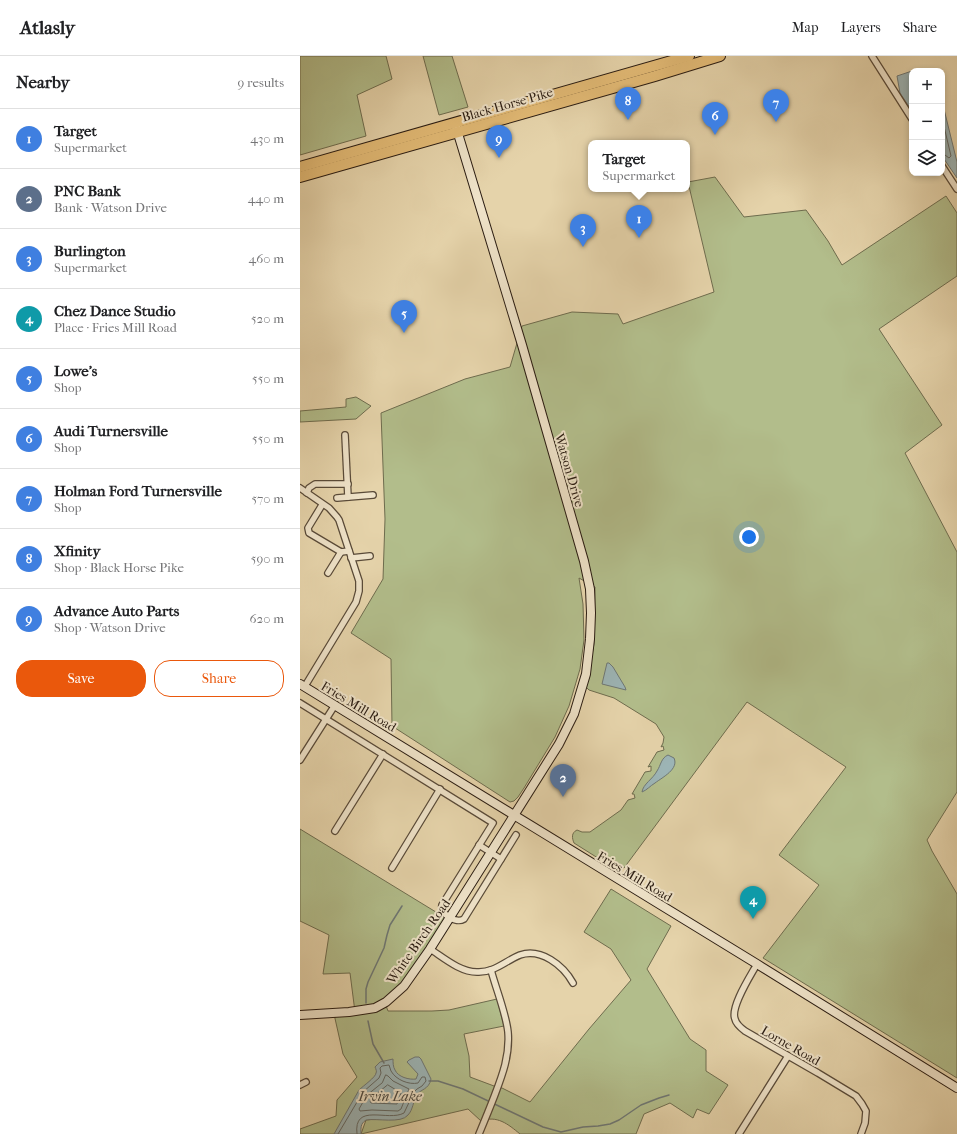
<!DOCTYPE html>
<meta charset="utf-8">
<style>
:root{--surface:#fff;--page:#f2f2f2;--text:#202124;--muted:#757577;--line:#e0e0e0;--accent:#ea580c}
body{margin:0;font-family:"IM FELL French Canon",serif;background:var(--page);color:var(--text)}
.controls{position:absolute;right:12px;top:12px;display:grid;overflow:hidden;border-radius:8px;box-shadow:0 2px 6px #0003}
.controls button{width:36px;height:36px;display:grid;place-items:center;padding:0;border:0;border-bottom:1px solid var(--line);background:var(--surface);color:var(--text);font:20px sans-serif}
.you{position:absolute;left:449px;top:481px;width:14px;height:14px;margin:-10px;border:3px solid #fff;border-radius:50%;background:#1a73e8;box-shadow:0 0 0 6px #1a73e833}
.badge{display:grid;place-items:center;width:26px;height:26px;border-radius:50%;background:var(--accent);color:#fff;font-size:13px;font-weight:700}
.pin{position:absolute;translate:-50% -33px;filter:drop-shadow(0 1px 2px #0008)}
.pin::after{content:'';position:absolute;top:21px;width:14px;height:12px;background:inherit;clip-path:polygon(0 0,100% 0,50% 100%)}
.popup{position:absolute;left:288px;top:84px;width:102px;height:52px;box-sizing:border-box;display:grid;place-content:center;border-radius:8px;background:var(--surface);filter:drop-shadow(0 1px 3px #0005);font-size:13px;white-space:nowrap;color:var(--muted)}
.popup b{font-size:15px;color:var(--text)}
.popup::after{content:'';position:absolute;left:50%;top:100%;margin-left:-8px;border:8px solid transparent;border-top-color:var(--surface)}
.list{margin:0;padding:0;list-style:none}
h2{display:flex;justify-content:space-between;align-items:center;height:52px;margin:0;padding:0 16px;font-size:17px}
h2 small{font-size:13px;font-weight:400;color:var(--muted)}
.list li{display:grid;grid-template-columns:26px 1fr auto;gap:12px;align-items:center;box-sizing:border-box;height:60px;padding:0 16px;border-top:1px solid var(--line)}
.list b{display:block;font-size:15px;white-space:nowrap}
.list p{margin:0;font-size:13px;white-space:nowrap;color:var(--muted)}
.list em{font-size:13px;font-style:normal;color:var(--muted)}
.actions{display:flex;gap:8px;padding:12px 16px}
.actions a{flex:1;padding:9px 0;border:1px solid var(--accent);border-radius:16px;text-align:center;font-size:14px;color:var(--accent)}
.actions .main{background:var(--accent);color:#fff}
.icon{flex:none;width:22px;height:22px;fill:none;stroke:currentColor;stroke-width:2;stroke-linecap:round;stroke-linejoin:round}
.map{position:relative;flex:none;width:657px;height:1078px;overflow:hidden}
header{display:flex;align-items:center;gap:24px;box-sizing:border-box;height:56px;padding:0 20px;background:var(--surface);border-bottom:1px solid var(--line)}
header strong{font-size:19px}
nav{display:flex;gap:22px;margin-inline-start:auto;font-size:14px}
main{display:flex}
aside{flex:1;background:var(--surface)}
.map>svg:first-child{display:block}
</style>
<header>
<strong>Atlasly</strong>
<nav><a>Map</a><a>Layers</a><a>Share</a></nav>
</header>
<main>
<aside>
<h2>Nearby<small>9 results</small></h2>
<ul class="list">
<li><span class="badge" style="background:#3f7fe0">1</span><div><b>Target</b><p>Supermarket</p></div><em>430 m</em></li>
<li><span class="badge" style="background:#5c6f8a">2</span><div><b>PNC Bank</b><p>Bank · Watson Drive</p></div><em>440 m</em></li>
<li><span class="badge" style="background:#3f7fe0">3</span><div><b>Burlington</b><p>Supermarket</p></div><em>460 m</em></li>
<li><span class="badge" style="background:#0f9aa8">4</span><div><b>Chez Dance Studio</b><p>Place · Fries Mill Road</p></div><em>520 m</em></li>
<li><span class="badge" style="background:#3f7fe0">5</span><div><b>Lowe's</b><p>Shop</p></div><em>550 m</em></li>
<li><span class="badge" style="background:#3f7fe0">6</span><div><b>Audi Turnersville</b><p>Shop</p></div><em>550 m</em></li>
<li><span class="badge" style="background:#3f7fe0">7</span><div><b>Holman Ford Turnersville</b><p>Shop</p></div><em>570 m</em></li>
<li><span class="badge" style="background:#3f7fe0">8</span><div><b>Xfinity</b><p>Shop · Black Horse Pike</p></div><em>590 m</em></li>
<li><span class="badge" style="background:#3f7fe0">9</span><div><b>Advance Auto Parts</b><p>Shop · Watson Drive</p></div><em>620 m</em></li>
</ul>
<div class="actions"><a class="main">Save</a><a>Share</a></div>
</aside>
<div class="map">
<svg width="657" height="1078" viewBox="0 0 657 1078">
<rect width="100%" height="100%" fill="#e5d3aa"/>
<filter id="stains"><feTurbulence type="fractalNoise" baseFrequency=".005" numOctaves="4"/><feColorMatrix values="0 0 0 0 .2 0 0 0 0 .09 0 0 0 0 .02 0 0 0 .5 -.17"/></filter>
<radialGradient id="worn" r=".72"><stop offset=".6" stop-color="#630" stop-opacity="0"/><stop offset="1" stop-color="#630" stop-opacity=".3"/></radialGradient>
<g fill="#b2bd8b" stroke="#6e6c4e">
<polygon points="0,0 86,0 92,23 57,39 66,80 0,99"/>
<polygon points="123,0 152,0 168,51 139,59"/>
<path d="M415,121L444,161L506,154L528,185L542,209L646,140L657,157V220L579,273L642,369L605,397L657,496V736L627,784L632,795L657,838V1022L463,902L519,829L479,799L546,711L447,646L324,812L315,807L301,804L274,787C272,782 271,777 277,774L282,776H290L321,754L328,744L335,742L334,738H332L345,716L351,715V710L348,711L357,696L364,694L363,690L361,691L363,687L364,681L356,668L314,642L289,634L286,631L294,588L295,531L279,522L283,548L284,584L280,613L269,650L255,681L224,732L218,741L214,745L210,746L92,670L91,603L51,577L83,523L85,463L81,357L165,323L210,311L222,270L272,256L318,258L323,268L414,236L388,126Z"/>
<polygon points="56,341 71,350 56,363 0,366 0,355 46,351 46,343"/>
<path d="M0,773L149,864L108,927L85,947L88,955H132L149,954L197,943L204,970L164,978L169,1000L170,1021L194,1030L202,1032L230,1046L289,973L331,924L311,893L284,876L311,833L371,870L347,913L390,983L406,994V1015L428,1029L409,1058L397,1053L393,1062L370,1047L344,1058L336,1078H220C208,1068 197,1059 181,1065L168,1053L61,1078L66,1064L107,1060L118,1034L37,1078H0V1073L36,1060L37,1044L57,1021L43,998L34,958L55,956L50,917L23,918L29,879L0,865Z"/>
</g>
<g fill="#9cb4b5" stroke="#6e7774">
<polygon points="612,15 612,55 600,37 597,20"/>
<polygon points="642,45 657,106 657,122 642,100"/>
<polygon points="307,607 309,607 313,611 325,631 326,634 302,628"/>
<path d="M368,699L374,702C379,713 363,721 355,727C350,730 347,734 342,736C343,728 353,723 357,715C361,709 361,702 368,699Z"/>
<path d="M115,1001H119L121,1003L131,1023C129,1034 120,1033 117,1039C113,1045 113,1054 108,1059C101,1068 77,1062 66,1064C60,1068 61,1072 61,1078H34L59,1034C63,1030 76,1021 76,1017C77,1016 76,1013 75,1011L80,1006L93,1003C93,1006 93,1011 95,1014C98,1021 109,1024 116,1023L118,1018L107,1006L109,1004Z"/>
</g>
<g fill="none" stroke-linecap="round" stroke-linejoin="round">
<g stroke="#636864" stroke-width="1">
<polyline points="642,62 651,100 649,102 645,99 642,98"/>
<polygon points="86,1019 88,1020 93,1025 109,1033 101,1053 98,1055 72,1054 60,1055 59,1053 67,1039 82,1027"/>
<polygon points="88,1029 101,1037 97,1048 71,1047 70,1045 74,1040"/>
<path d="M38,1078L63,1036L79,1022L81,1017L80,1012L82,1010L89,1009C90,1011 90,1013 91,1015C96,1024 109,1029 118,1027L122,1021H125L126,1025L122,1030L117,1033L114,1036L104,1057C88,1066 53,1046 57,1078"/>
</g>
<g stroke="#6e7774" stroke-width="1.5">
<polyline points="66,947 66,933 68,926 84,892 87,879 90,869 102,850"/>
<polyline points="68,965 73,988 84,1007"/>
<polyline points="129,1025 138,1025 163,1033 243,1071 261,1076 283,1071 298,1070 310,1068 319,1064 341,1049 359,1042 369,1039"/>
</g>
<defs>
<g id="street">
<polyline points="572,0 612,63"/>
<polyline points="642,110 657,133"/>
<polyline points="45,379 48,441"/>
<polyline points="0,432 29,452 37,461 39,464 59,525 59,535 56,546 5,630"/>
<polyline points="7,437 9,432 15,428 48,428"/>
<polyline points="37,442 73,439"/>
<polyline points="22,449 8,472 9,477 41,496 49,495"/>
<polyline points="51,502 70,500"/>
<polyline points="28,517 41,496"/>
<path d="M0,647L193,767L142,849C140,858 156,868 164,863L216,779"/>
<polyline points="0,704 35,649"/>
<polyline points="35,775 83,698"/>
<polyline points="179,789 201,803"/>
<polyline points="92,812 140,733"/>
<path d="M130,893C144,902 160,916 177,916C194,917 205,905 220,899C241,892 263,909 273,927"/>
<path d="M457,908C451,919 430,951 435,963C436,968 441,972 445,975L518,1017L556,1040L562,1048L566,1055L565,1067L561,1078"/>
<polyline points="0,1029 6,1026"/>
<path d="M179,1078C184,1066 189,1054 194,1041C202,1020 210,1000 208,976C206,957 196,933 191,914"/>
<polyline points="439,1078 488,1000"/>
</g>
<g id="secondary">
<polyline points="0,628 457,908 657,1032"/>
<polyline points="0,959 49,956 75,952 86,946 104,930 130,893 259,688 274,658 286,618 290,583 291,557 290,533 284,505 222,289 156,71"/>
</g>
<g id="highway">
<polyline points="0,111 389,0"/>
<polyline points="0,121 355,20 420,0"/>
</g>
</defs>
<use href="#street" stroke="#594a38" stroke-width="8"/>
<use href="#secondary" stroke="#2a1c12" stroke-width="10"/>
<use href="#highway" stroke="#2a1c12" stroke-width="12"/>
<use href="#street" stroke="#eee2c8" stroke-width="5.5"/>
<use href="#secondary" stroke="#eee2c8" stroke-width="8"/>
<use href="#highway" stroke="#e2ba75" stroke-width="10"/>
</g>
<g text-anchor="middle" stroke-width="4" stroke-linejoin="round" paint-order="stroke">
<g font-size="13" fill="#2a1c12" stroke="#eee2c8">
<text transform="translate(207 48) rotate(-16)" y="5">Black Horse Pike</text>
<text transform="translate(270 414) rotate(74)" y="5">Watson Drive</text>
<text transform="translate(59 650) rotate(31)" y="5">Fries Mill Road</text>
<text transform="translate(335 820) rotate(31)" y="5">Fries Mill Road</text>
<text transform="translate(118 885) rotate(-55)" y="5">White Birch Road</text>
<text transform="translate(491 989) rotate(30)" y="5">Lorne Road</text>
</g>
<g font-size="14" font-style="italic" fill="#4c4a43" stroke="#eee2c8">
<text x="90" y="1045">Irvin Lake</text>
</g>
</g>
<rect width="100%" height="100%" filter="url(#stains)"/>
<rect width="100%" height="100%" fill="url(#worn)"/>
</svg>
<div class="controls">
<button>+</button>
<button>−</button>
<button><svg class="icon" aria-label="layers" viewBox="0 0 24 24"><path d="M12 4l9 5-9 5-9-5zM3 14l9 5 9-5"/></svg></button>
</div>
<div class="you"></div>
<div class="pin badge" style="left:339px;top:182px;background:#3f7fe0">1</div>
<div class="popup"><b>Target</b>Supermarket</div>
<div class="pin badge" style="left:263px;top:741px;background:#5c6f8a">2</div>
<div class="pin badge" style="left:283px;top:191px;background:#3f7fe0">3</div>
<div class="pin badge" style="left:453px;top:863px;background:#0f9aa8">4</div>
<div class="pin badge" style="left:104px;top:277px;background:#3f7fe0">5</div>
<div class="pin badge" style="left:415px;top:79px;background:#3f7fe0">6</div>
<div class="pin badge" style="left:476px;top:66px;background:#3f7fe0">7</div>
<div class="pin badge" style="left:328px;top:64px;background:#3f7fe0">8</div>
<div class="pin badge" style="left:199px;top:102px;background:#3f7fe0">9</div>
</div>
</main>
